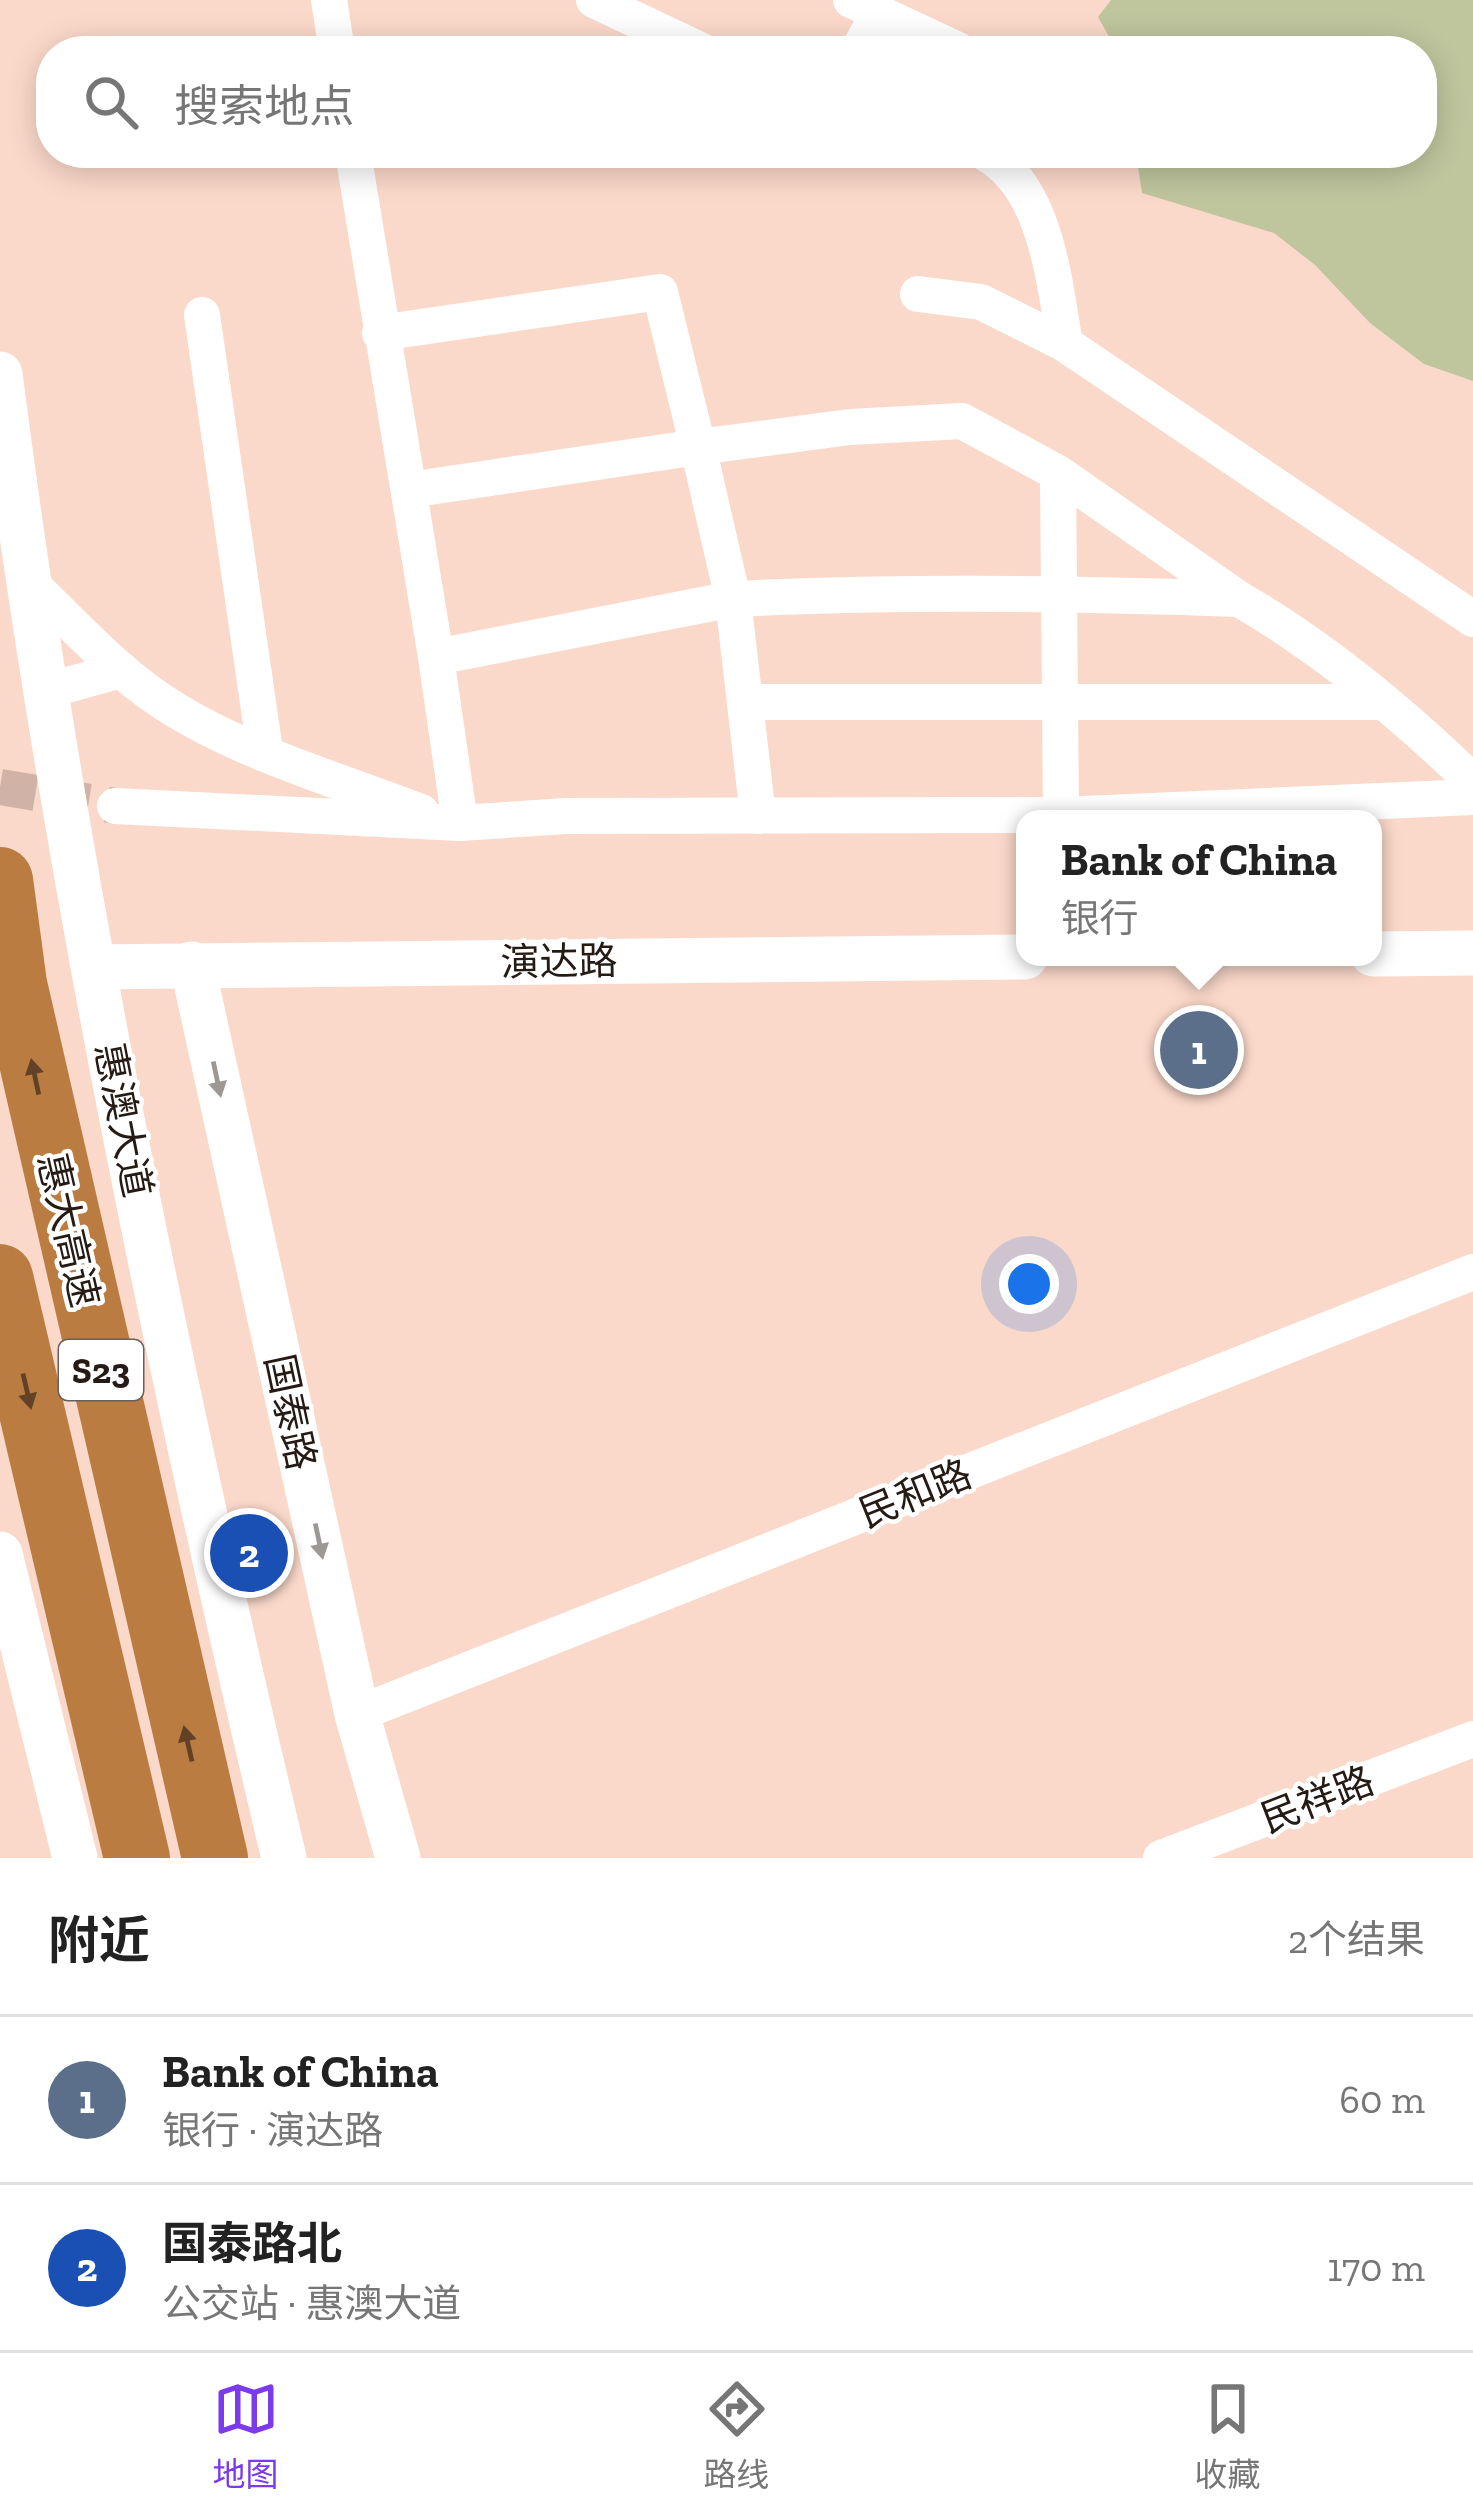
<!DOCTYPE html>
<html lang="zh">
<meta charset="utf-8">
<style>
:root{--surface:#fff;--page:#f6f6f6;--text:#222;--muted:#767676;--line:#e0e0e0;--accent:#7c3aed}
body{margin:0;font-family:"Zilla Slab","Noto Sans SC",serif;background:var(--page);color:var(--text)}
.you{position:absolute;left:1029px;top:1284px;width:42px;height:42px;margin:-30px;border:9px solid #fff;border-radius:50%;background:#1a73e8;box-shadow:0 0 0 18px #1a73e833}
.badge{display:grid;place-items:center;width:78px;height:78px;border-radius:50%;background:var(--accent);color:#fff;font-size:39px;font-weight:700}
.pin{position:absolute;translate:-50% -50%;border:6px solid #fff;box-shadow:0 3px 12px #0006}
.popup{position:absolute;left:1016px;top:810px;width:366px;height:156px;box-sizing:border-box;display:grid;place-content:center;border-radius:24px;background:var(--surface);filter:drop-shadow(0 3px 9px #0005);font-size:39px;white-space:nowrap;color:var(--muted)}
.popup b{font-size:45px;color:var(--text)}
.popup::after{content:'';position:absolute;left:50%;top:100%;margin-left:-24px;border:24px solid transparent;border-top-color:var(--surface)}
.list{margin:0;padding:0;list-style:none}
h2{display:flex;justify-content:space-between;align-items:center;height:156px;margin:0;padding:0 48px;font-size:51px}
h2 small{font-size:39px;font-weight:400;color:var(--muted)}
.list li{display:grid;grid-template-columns:78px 1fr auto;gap:36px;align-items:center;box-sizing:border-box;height:168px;padding:0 48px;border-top:3px solid var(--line)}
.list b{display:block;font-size:45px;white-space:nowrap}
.list p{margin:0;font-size:39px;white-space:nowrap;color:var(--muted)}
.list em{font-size:39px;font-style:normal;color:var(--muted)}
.icon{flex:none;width:66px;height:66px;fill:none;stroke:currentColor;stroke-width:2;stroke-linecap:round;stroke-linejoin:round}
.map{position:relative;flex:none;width:1473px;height:1858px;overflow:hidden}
.search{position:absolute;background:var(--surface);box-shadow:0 6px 30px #0003;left:36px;right:36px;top:36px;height:132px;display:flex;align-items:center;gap:30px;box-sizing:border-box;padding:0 42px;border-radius:48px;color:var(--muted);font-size:45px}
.sheet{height:492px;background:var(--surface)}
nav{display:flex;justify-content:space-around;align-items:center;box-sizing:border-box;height:168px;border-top:3px solid var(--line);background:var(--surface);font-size:33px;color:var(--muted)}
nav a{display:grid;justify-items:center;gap:6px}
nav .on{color:var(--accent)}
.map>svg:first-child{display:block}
</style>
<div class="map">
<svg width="1473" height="1858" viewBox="0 0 1473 1858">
<rect width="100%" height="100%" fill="#fbd9ca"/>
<polygon fill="#bfc69e" points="1111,0 1473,0 1473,381 1424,364 1370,323 1315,265 1274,233 1142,193 1136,153 1422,153 1422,51 1117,51 1098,17"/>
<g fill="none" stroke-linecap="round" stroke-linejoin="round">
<polyline stroke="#d0b3a6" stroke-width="36" stroke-dasharray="36 18" stroke-linecap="butt" points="0,787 115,806"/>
<g stroke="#fff" stroke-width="36">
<polyline points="329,0 337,51"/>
<polyline points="594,0 702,51"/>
<polyline points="851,0 960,51"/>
<polyline points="858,51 879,13"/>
<polyline points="353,153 436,657 460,823"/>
<path d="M985,153C1047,187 1054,282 1065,344L1473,619"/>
<polyline points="918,294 981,302 1065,344"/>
<polyline points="202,315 265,751"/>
<polyline points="380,333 660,292 698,447 409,490"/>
<path d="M1058,473L962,421L850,427L698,447L733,599C901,591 1070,593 1239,599L1058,473L1061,815"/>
<path d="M27,580C69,620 109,665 157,698C232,750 336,779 421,812"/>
<path d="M1239,599C1324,648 1402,713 1473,782"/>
<polyline points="436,657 733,599 758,816"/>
<polyline points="46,691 121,670"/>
<polyline points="745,702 1383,702"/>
<polyline points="115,806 460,823 566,816 1061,815 1473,797"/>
<polyline points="357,1714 1473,1272"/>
<polyline points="1161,1858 1473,1739"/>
</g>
<g stroke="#fff" stroke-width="45">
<path d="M0,374C64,874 167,1368 284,1858"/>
<polyline points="1373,954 1473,953"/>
<polyline points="192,964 357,1714 398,1858"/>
<polyline points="94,967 1025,957"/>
<polyline points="0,1554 75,1858"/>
</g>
<g stroke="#bb7c41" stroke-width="66">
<polyline points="0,880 14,984 215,1858"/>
<polyline points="0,1277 137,1858"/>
</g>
</g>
<defs><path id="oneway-solid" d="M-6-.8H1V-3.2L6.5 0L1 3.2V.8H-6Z" transform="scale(3)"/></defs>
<g fill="#624127">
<use href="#oneway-solid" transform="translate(35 1077) rotate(-102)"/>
<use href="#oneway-solid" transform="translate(27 1391) rotate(77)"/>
<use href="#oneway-solid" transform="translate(188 1744) rotate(-103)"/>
</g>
<g fill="#9d9896">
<use href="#oneway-solid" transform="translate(217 1079) rotate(78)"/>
<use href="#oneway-solid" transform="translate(319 1541) rotate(78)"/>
</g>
<g text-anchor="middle" stroke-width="9" stroke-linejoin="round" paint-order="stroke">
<rect fill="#fff" stroke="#675f5b" stroke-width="3" x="59" y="1340" width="84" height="60" rx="9"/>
<g font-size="36" font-weight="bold" fill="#261a15">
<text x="101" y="1383">S23</text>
</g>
<g font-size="39" fill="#261a15" stroke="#fff">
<text transform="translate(559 961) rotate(-1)" y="14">演达路</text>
<text transform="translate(124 1120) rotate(79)" y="14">惠澳大道</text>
<text transform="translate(69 1230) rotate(77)" y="14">惠大高速</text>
<text transform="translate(291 1412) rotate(78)" y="14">国泰路</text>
<text transform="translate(915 1493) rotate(-22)" y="14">民和路</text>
<text transform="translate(1317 1799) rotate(-21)" y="14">民祥路</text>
</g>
</g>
</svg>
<div class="you"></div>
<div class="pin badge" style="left:1199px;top:1050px;background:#5c6f8a">1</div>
<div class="popup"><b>Bank of China</b>银行</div>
<div class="pin badge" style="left:249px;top:1553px;background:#1a4fb4">2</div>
<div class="search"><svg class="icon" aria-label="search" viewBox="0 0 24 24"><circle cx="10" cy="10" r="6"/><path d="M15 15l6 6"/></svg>搜索地点</div>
</div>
<section class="sheet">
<h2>附近<small>2个结果</small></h2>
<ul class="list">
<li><span class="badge" style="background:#5c6f8a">1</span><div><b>Bank of China</b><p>银行 · 演达路</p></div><em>60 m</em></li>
<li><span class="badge" style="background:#1a4fb4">2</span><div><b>国泰路北</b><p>公交站 · 惠澳大道</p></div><em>170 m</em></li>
</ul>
</section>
<nav>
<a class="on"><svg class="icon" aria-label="map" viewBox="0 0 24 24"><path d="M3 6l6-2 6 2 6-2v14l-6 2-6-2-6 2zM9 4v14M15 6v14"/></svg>地图</a>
<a><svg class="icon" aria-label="directions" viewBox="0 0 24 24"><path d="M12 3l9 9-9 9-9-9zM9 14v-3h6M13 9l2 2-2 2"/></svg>路线</a>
<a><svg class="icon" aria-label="saved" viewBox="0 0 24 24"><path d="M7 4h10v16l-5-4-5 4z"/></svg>收藏</a>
</nav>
